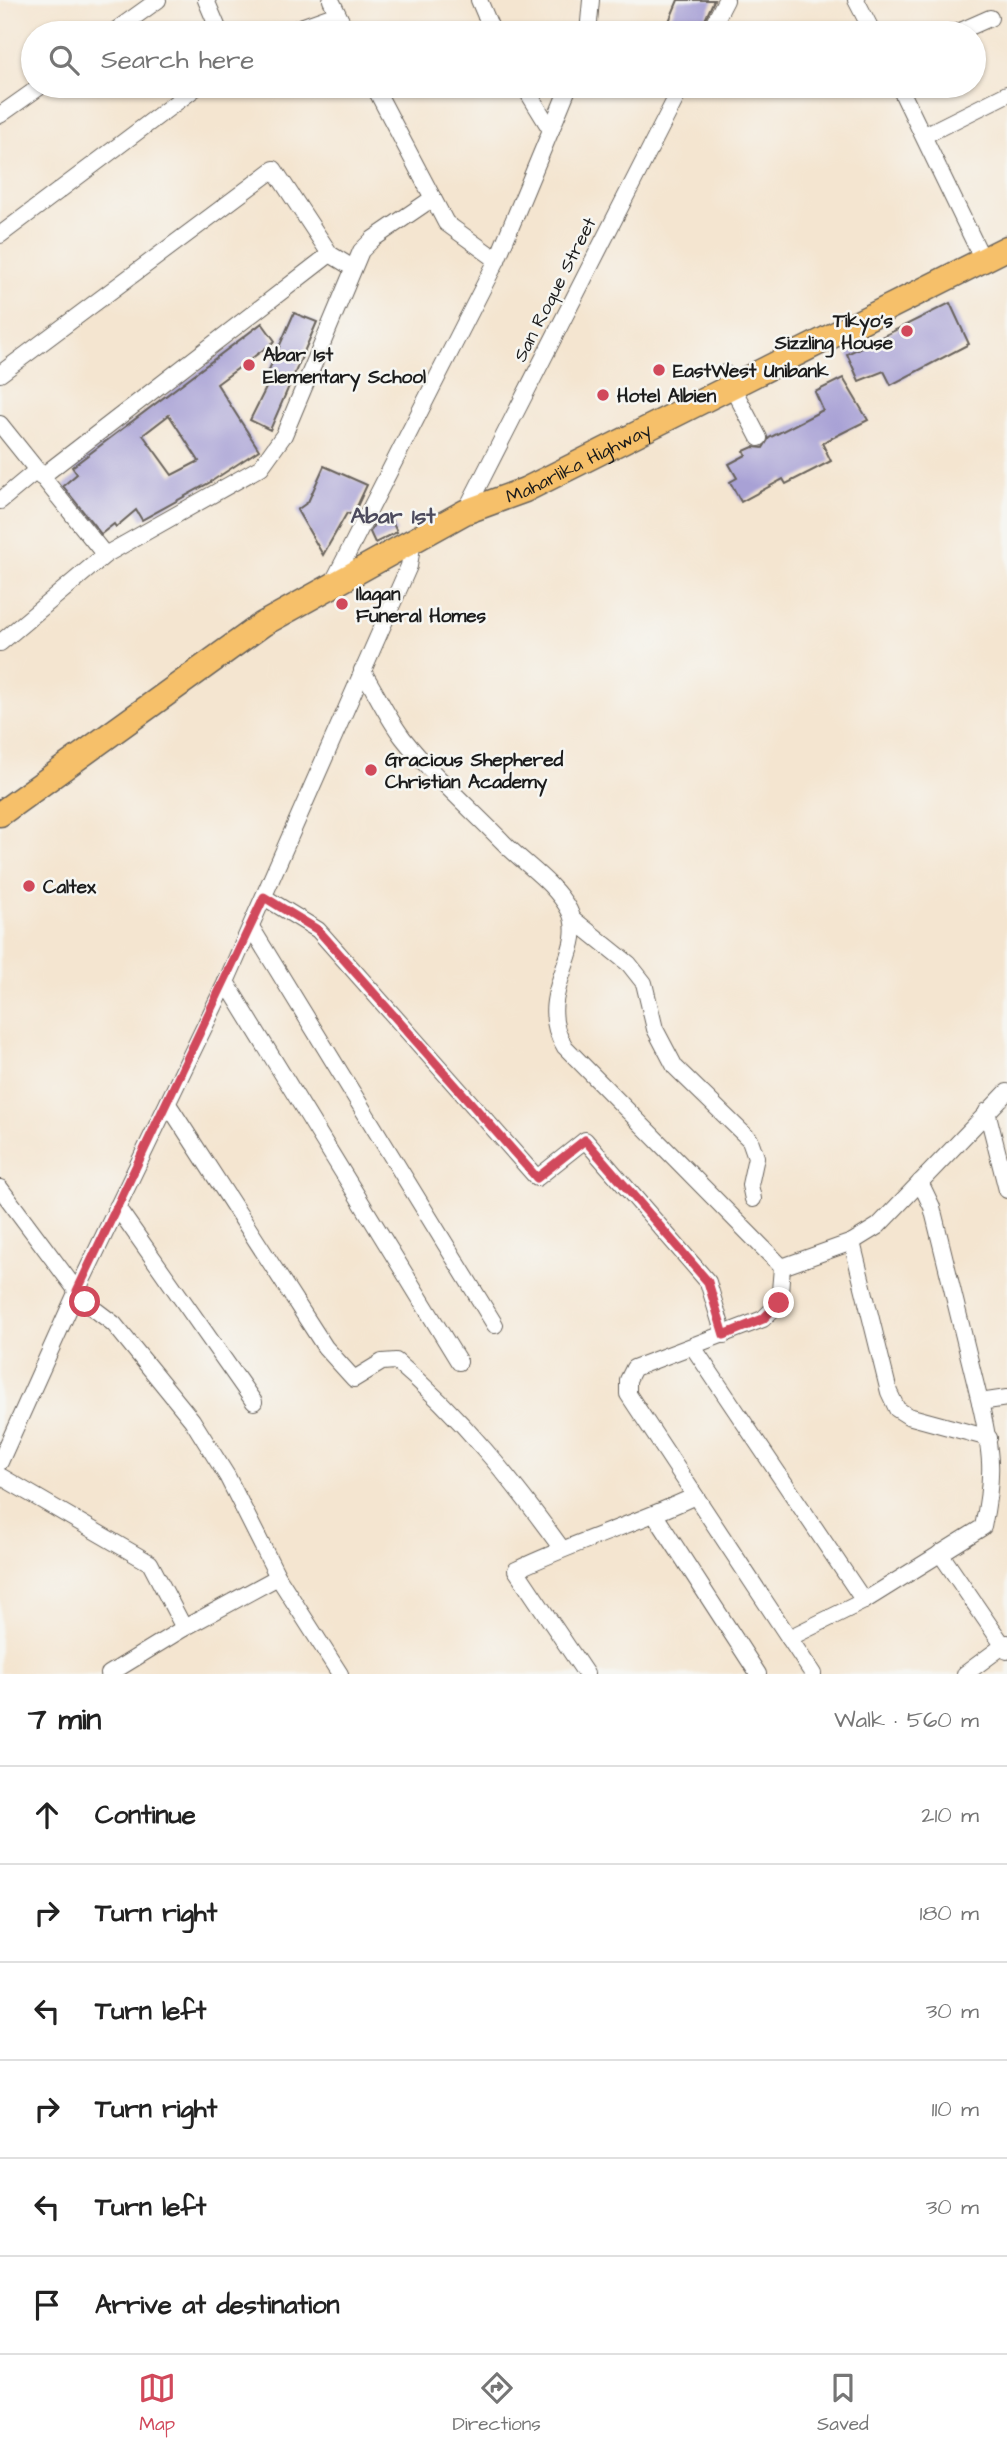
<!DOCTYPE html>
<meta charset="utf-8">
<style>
:root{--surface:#fff;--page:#f6f6f6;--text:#222;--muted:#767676;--line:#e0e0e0;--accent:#d1495b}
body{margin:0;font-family:"Architects Daughter",sans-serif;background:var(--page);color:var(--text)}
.stop{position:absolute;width:21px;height:21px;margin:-16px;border:5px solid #d1495b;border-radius:50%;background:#fff}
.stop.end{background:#d1495b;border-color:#fff;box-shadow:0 2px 7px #0008}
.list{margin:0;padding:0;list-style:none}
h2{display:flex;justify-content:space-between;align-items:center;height:91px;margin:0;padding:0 28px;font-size:30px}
h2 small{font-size:23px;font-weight:400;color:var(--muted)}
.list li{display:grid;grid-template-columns:46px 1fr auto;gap:21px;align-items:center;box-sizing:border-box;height:98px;padding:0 28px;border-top:2px solid var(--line)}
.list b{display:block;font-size:26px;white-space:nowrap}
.list em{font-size:23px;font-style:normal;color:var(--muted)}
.icon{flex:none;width:38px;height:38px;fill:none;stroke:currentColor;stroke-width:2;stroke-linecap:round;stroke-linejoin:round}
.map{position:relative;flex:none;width:1007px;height:1674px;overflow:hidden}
.search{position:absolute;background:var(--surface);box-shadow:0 2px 5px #0004;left:21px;right:21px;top:21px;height:77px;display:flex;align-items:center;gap:18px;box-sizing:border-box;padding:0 24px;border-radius:38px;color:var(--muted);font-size:26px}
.sheet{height:679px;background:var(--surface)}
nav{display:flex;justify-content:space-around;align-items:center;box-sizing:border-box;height:98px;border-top:2px solid var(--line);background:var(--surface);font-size:19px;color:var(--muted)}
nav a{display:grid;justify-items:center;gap:4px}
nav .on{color:var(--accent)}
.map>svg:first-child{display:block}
</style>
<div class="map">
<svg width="1007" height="1674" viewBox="0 0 1007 1674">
<rect width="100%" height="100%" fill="#f6f6f2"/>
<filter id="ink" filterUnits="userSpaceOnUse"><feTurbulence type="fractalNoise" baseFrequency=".0143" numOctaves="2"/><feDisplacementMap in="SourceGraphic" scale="14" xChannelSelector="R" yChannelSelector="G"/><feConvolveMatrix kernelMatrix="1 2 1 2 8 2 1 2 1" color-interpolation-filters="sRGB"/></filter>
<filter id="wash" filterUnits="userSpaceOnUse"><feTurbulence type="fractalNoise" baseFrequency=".00686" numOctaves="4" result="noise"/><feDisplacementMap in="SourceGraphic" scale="28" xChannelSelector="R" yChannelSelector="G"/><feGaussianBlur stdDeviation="1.57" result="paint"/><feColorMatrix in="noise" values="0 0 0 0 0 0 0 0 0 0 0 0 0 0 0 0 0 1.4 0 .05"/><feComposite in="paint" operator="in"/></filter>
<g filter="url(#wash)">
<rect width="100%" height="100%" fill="#f4e5d0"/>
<g id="blocks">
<g fill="#a8a1d5" fill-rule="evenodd">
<polygon points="678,0 714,0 699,33 664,33"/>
<polygon points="950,303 969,344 891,385 884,371 859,381 847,354"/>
<polygon points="294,313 317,322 270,430 250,420 273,374 268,372"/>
<path d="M262,323L275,341L217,384L259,450L209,483L142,520L136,510L116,527L114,524L101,534L63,486L77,474L72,467ZM169,415L199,461L172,475L143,435Z"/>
<polygon points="843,378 868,420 822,443 831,461 786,484 783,479 741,502 730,482 737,478 729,464 746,455 744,451 753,447 763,448 769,438 823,410 815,392"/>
<polygon points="324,466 367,485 353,515 347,513 323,555 297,510 308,502"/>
<polygon points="390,517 397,532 375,543 370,532 374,524"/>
</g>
</g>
</g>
<g filter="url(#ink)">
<use href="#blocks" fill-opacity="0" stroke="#68625b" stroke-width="2"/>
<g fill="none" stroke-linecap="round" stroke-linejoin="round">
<defs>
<g id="minor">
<polyline points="206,0 220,33"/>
<polyline points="331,0 347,33"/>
<polyline points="479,0 493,33"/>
<polyline points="856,0 873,33"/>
<polyline points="112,33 158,0"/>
<polyline points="284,33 337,14"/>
<polyline points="588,33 591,0"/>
<polyline points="709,33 726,0"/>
<polyline points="956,33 990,18"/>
<polyline points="374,86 446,223 497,260"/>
<polyline points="899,86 983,260"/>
<polyline points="0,115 41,86"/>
<polyline points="551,130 569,86"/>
<polyline points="925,135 1007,94"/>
<polyline points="0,235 198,86"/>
<polyline points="725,373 759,438"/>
<polyline points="0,374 274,169 330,254 353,268"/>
<polyline points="0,424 105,555"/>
<polyline points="41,477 330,254"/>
<polyline points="0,501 36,471"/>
<polyline points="465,512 682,86"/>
<polyline points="332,584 497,260 551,130 524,86"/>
<polyline points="0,643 105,555 261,467 284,435 361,251 373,239 433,198"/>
<path d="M362,670C376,692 387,717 403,738C432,775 470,808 503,842C524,864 554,882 569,910C590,950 531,995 565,1047L782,1267"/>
<polyline points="264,897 318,930 537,1178 585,1140 708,1282 724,1335"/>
<polyline points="573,919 629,964 644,983 655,1029 675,1067 750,1140 756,1157 750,1185 753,1199"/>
<polyline points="251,927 495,1325"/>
<polyline points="226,982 459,1362"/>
<path d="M168,1104L325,1347L354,1379L382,1362L396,1361C461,1416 512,1480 562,1549"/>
<polyline points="987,1111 1007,1190"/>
<polyline points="920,1182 932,1207 980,1402 1007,1398"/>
<polyline points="0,1188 85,1302 114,1324 192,1420 227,1476 278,1577 340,1674"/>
<polyline points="117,1207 254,1402"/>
<polyline points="852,1242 889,1392 897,1409 908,1416 989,1438"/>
<polyline points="782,1267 779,1303 763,1319 634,1368 628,1380 628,1394 813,1674"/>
<polyline points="782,1267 852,1242 878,1226 1007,1092"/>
<polyline points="693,1347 864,1601"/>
<polyline points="0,1462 77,1291 226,982 409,566 413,540"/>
<polyline points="0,1476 150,1563 184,1628"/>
<polyline points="655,1515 758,1674"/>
<polyline points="940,1553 1007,1651"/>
<path d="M789,1638L864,1601L983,1527C994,1475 992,1454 980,1402"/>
<polyline points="109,1674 184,1628 278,1577"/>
<path d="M586,1674L516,1570C574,1542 636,1524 695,1496"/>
<polyline points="965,1674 1007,1643"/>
</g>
<g id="highway">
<path id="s1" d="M0,814L263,624L465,512L525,490L1007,248"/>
</g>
</defs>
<use href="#minor" stroke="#68625b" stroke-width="18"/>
<use href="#highway" stroke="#68625b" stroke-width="27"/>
<use href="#minor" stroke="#fff" stroke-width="16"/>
<use href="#highway" stroke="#f6c06b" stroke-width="24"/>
</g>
</g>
<g fill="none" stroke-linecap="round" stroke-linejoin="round" filter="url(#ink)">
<polyline stroke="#d1495b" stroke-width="9" points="85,1302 77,1291 264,897 318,930 537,1178 585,1140 708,1282 724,1335 763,1319 779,1303"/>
</g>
<g fill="#d1495b" stroke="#f6f6f2" stroke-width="2.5">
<circle cx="907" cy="331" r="7"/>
<circle cx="249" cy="365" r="7"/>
<circle cx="659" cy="370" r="7"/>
<circle cx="603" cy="395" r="7"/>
<circle cx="342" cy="604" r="7"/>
<circle cx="371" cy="770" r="7"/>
<circle cx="29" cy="886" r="7"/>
</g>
<g text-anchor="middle" stroke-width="5" stroke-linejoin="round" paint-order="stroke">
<g font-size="19" fill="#1c1c1c" stroke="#f6f6f2">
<text transform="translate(554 289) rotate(-63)" y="7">San Roque Street</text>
<text dy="7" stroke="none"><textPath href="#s1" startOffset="679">Maharlika Highway</textPath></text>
</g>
<g font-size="19" font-weight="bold" fill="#1c1c1c" stroke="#f6f6f2" text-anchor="start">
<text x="893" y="327" text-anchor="end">Tikyo's<tspan x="893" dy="22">Sizzling House</tspan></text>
<text x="263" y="361">Abar 1st<tspan x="263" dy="22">Elementary School</tspan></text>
<text x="673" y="377">EastWest Unibank</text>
<text x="617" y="402">Hotel Albien</text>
<text x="356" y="600">Ilagan<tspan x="356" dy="22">Funeral Homes</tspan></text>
<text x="385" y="766">Gracious Shephered<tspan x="385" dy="22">Christian Academy</tspan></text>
<text x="43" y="893">Caltex</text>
</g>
<g font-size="23" font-weight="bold" fill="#4d4b5d" stroke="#f6f6f2">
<text x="393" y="523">Abar 1st</text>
</g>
</g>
</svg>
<div class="stop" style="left:85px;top:1302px"></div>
<div class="stop end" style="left:779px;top:1303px"></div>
<div class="search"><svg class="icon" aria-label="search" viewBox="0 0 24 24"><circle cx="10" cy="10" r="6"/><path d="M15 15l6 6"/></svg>Search here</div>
</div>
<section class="sheet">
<h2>7 min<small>Walk · 560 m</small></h2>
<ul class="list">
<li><svg class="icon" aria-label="ahead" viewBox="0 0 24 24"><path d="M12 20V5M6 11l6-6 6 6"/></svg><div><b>Continue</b></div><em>210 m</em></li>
<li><svg class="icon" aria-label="right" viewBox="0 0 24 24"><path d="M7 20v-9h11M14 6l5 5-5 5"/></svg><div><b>Turn right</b></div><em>180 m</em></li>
<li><svg class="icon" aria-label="left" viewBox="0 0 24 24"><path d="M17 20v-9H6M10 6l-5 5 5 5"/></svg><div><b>Turn left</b></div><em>30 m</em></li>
<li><svg class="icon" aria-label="right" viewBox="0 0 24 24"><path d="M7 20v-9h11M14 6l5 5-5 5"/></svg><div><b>Turn right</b></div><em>110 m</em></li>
<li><svg class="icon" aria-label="left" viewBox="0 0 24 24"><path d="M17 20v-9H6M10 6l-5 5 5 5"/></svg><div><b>Turn left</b></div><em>30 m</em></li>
<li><svg class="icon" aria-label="arrive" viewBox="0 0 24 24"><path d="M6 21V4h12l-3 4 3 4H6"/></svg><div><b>Arrive at destination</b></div></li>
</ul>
</section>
<nav>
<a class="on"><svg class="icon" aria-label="map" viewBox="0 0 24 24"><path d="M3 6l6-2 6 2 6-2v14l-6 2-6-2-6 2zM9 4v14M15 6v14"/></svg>Map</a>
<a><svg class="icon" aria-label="directions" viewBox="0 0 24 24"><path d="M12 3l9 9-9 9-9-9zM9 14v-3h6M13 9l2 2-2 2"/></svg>Directions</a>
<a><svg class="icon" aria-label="saved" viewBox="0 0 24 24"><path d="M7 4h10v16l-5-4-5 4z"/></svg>Saved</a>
</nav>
